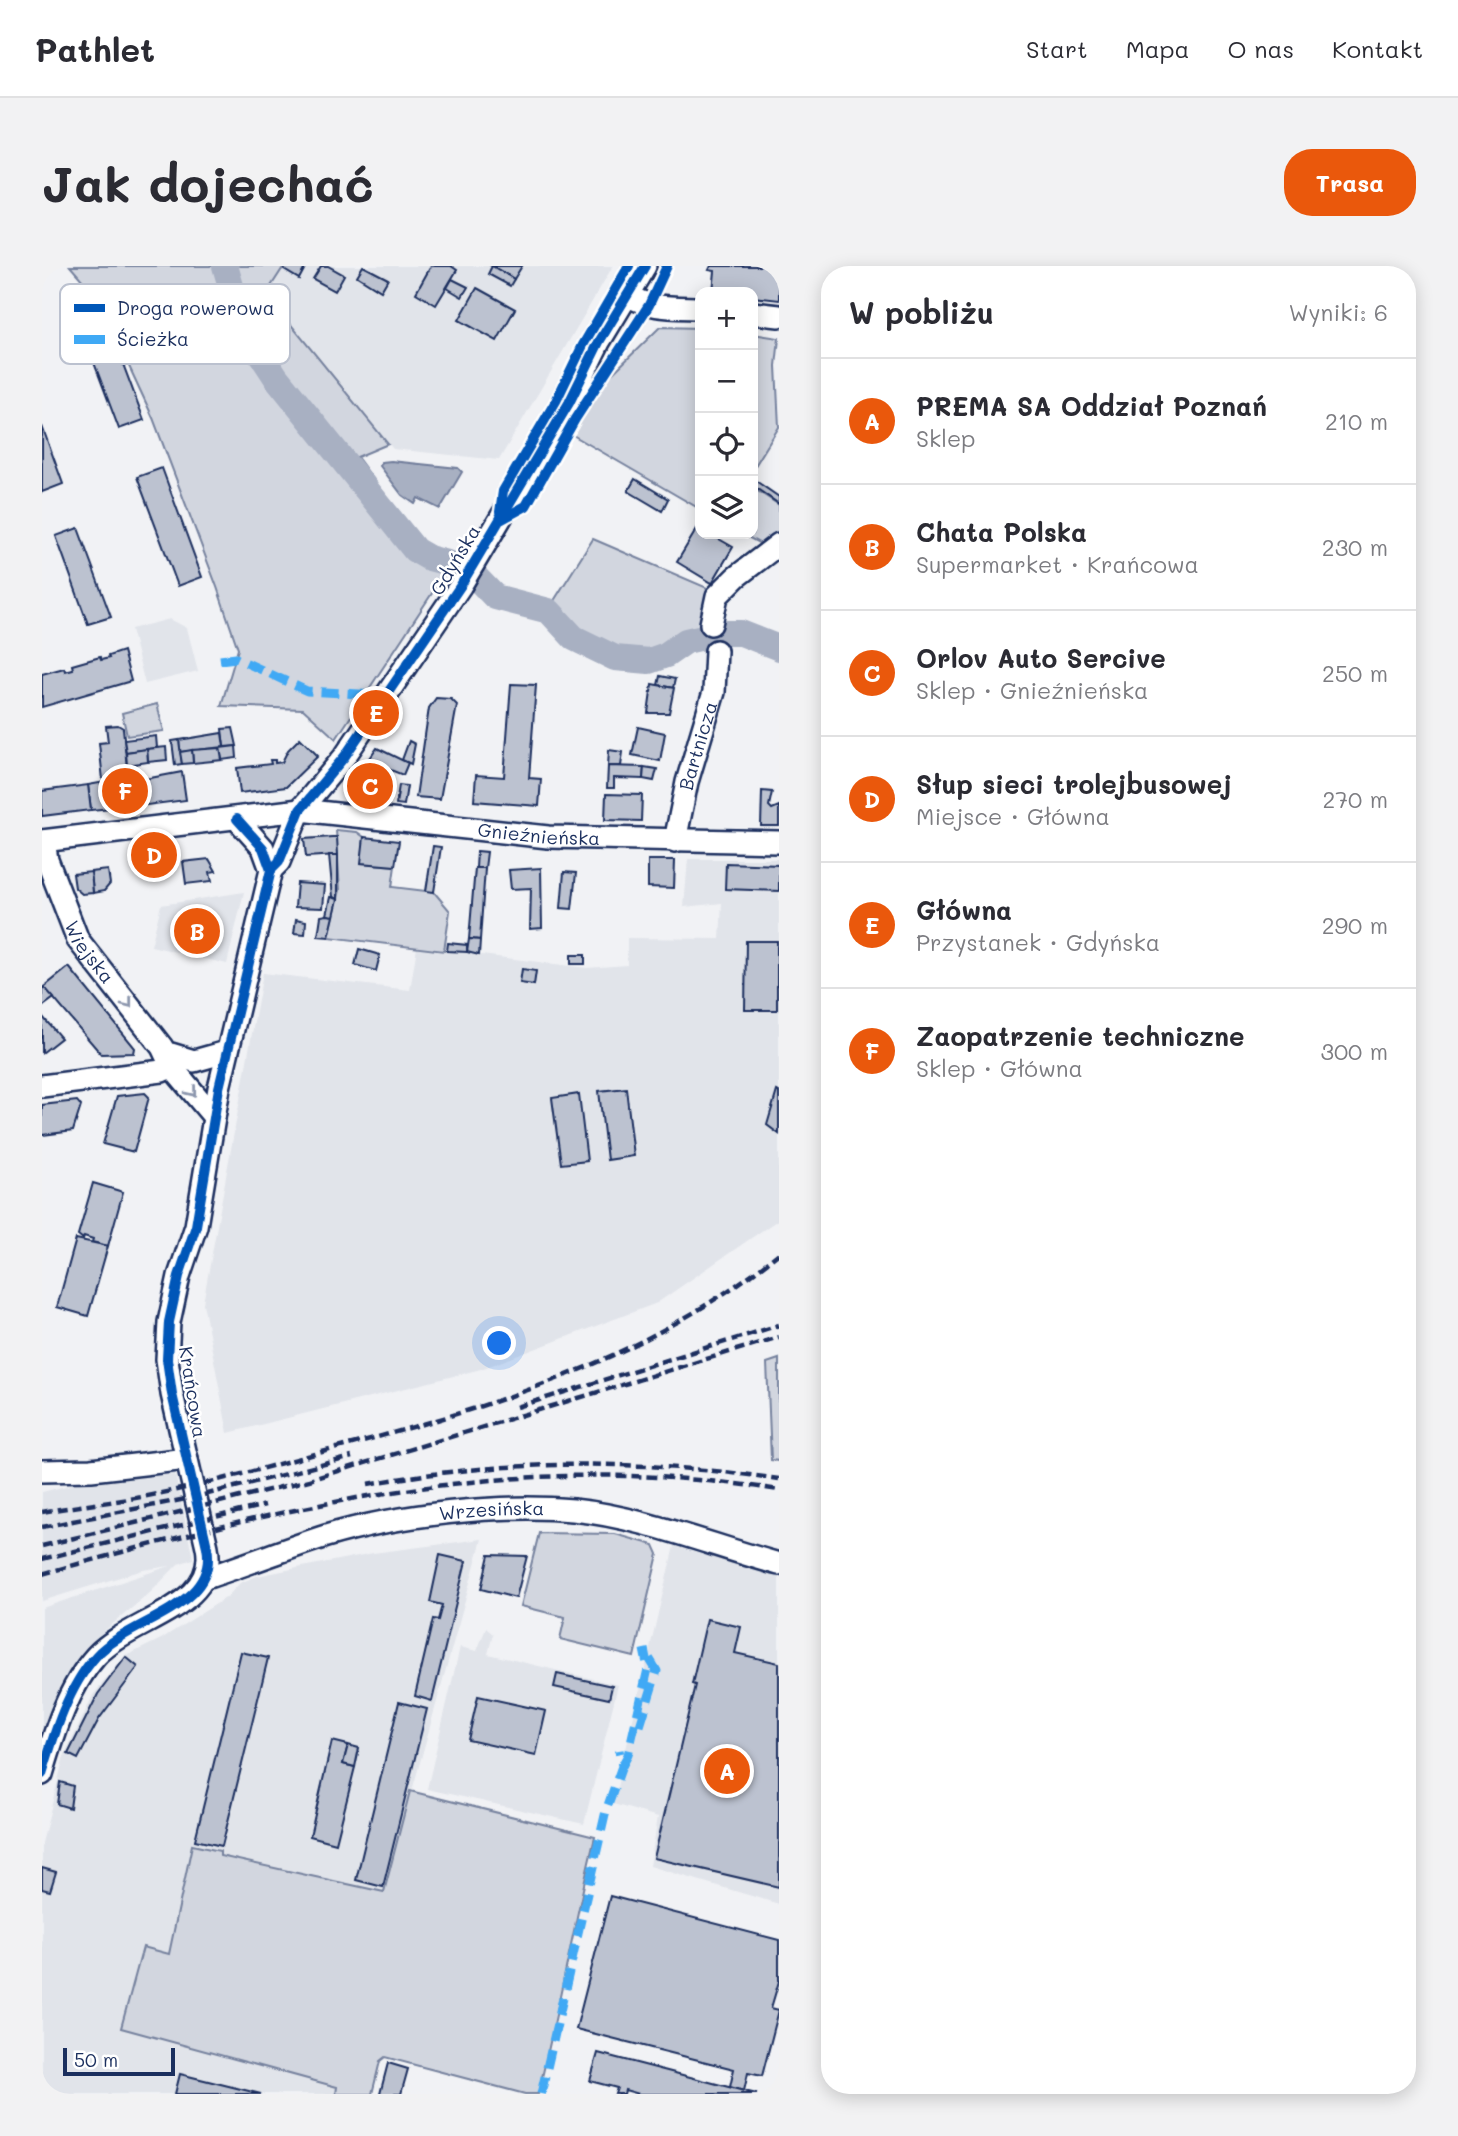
<!DOCTYPE html>
<html lang="pl">
<meta charset="utf-8">
<style>
:root{--surface:#fff;--page:#f2f2f3;--text:#2b2b33;--muted:#7c7c81;--line:#e1e1e2;--accent:#ea580c}
body{margin:0;font-family:Mali,sans-serif;background:var(--page);color:var(--text)}
.controls{position:absolute;right:21px;top:21px;display:grid;overflow:hidden;border-radius:14px;box-shadow:0 4px 18px #0003}
.controls button{width:63px;height:63px;display:grid;place-items:center;padding:0;border:0;border-bottom:2px solid var(--line);background:var(--surface);color:var(--text);font:35px sans-serif}
.scale{position:absolute;left:21px;bottom:18px;width:112px;box-sizing:border-box;padding-left:7px;border:4px solid #1b2f5e;border-top:0;font-size:19px;line-height:24px;white-space:nowrap;color:#1b2f5e;-webkit-text-stroke:5px #fff;paint-order:stroke}
.you{position:absolute;left:458px;top:1078px;width:24px;height:24px;margin:-18px;border:5px solid #fff;border-radius:50%;background:#1a73e8;box-shadow:0 0 0 10px #1a73e833}
.badge{display:grid;place-items:center;width:46px;height:46px;border-radius:50%;background:var(--accent);color:#fff;font-size:23px;font-weight:700}
.pin{position:absolute;translate:-50% -50%;border:4px solid #fff;box-shadow:0 2px 7px #0006}
.list{margin:0;padding:0;list-style:none}
h2{display:flex;justify-content:space-between;align-items:center;height:91px;margin:0;padding:0 28px;font-size:30px}
h2 small{font-size:23px;font-weight:400;color:var(--muted)}
.list li{display:grid;grid-template-columns:46px 1fr auto;gap:21px;align-items:center;box-sizing:border-box;height:126px;padding:0 28px;border-top:2px solid var(--line)}
.list b{display:block;font-size:26px;white-space:nowrap}
.list p{margin:0;font-size:23px;white-space:nowrap;color:var(--muted)}
.list em{font-size:23px;font-style:normal;color:var(--muted)}
.icon{flex:none;width:38px;height:38px;fill:none;stroke:currentColor;stroke-width:2;stroke-linecap:round;stroke-linejoin:round}
.map{position:relative;flex:none;width:737px;height:1828px;overflow:hidden;border-radius:28px}
header{display:flex;align-items:center;gap:42px;box-sizing:border-box;height:98px;padding:0 35px;background:var(--surface);border-bottom:2px solid var(--line)}
header strong{font-size:33px}
nav{display:flex;gap:38px;margin-inline-start:auto;font-size:24px}
.intro{display:flex;align-items:center;justify-content:space-between;box-sizing:border-box;height:168px;padding:0 42px}
h1{margin:0;font-size:49px}
.button{padding:18px 32px;border-radius:28px;background:var(--accent);color:#fff;font-size:24px;font-weight:700}
main{display:flex;gap:42px;padding:0 42px}
aside{flex:1;background:var(--surface);border-radius:28px;box-shadow:0 4px 18px #0003}
.map>svg:first-child{display:block}
</style>
<header>
<strong>Pathlet</strong>
<nav><a>Start</a><a>Mapa</a><a>O nas</a><a>Kontakt</a></nav>
</header>
<div class="intro"><h1>Jak dojechać</h1><a class="button">Trasa</a></div>
<main>
<div class="map">
<svg width="737" height="1828" viewBox="0 0 737 1828">
<rect width="100%" height="100%" fill="#f1f2f5"/>
<filter id="ink" filterUnits="userSpaceOnUse"><feTurbulence type="fractalNoise" baseFrequency=".0143" numOctaves="2"/><feDisplacementMap in="SourceGraphic" scale="14" xChannelSelector="R" yChannelSelector="G"/><feConvolveMatrix kernelMatrix="1 2 1 2 8 2 1 2 1" color-interpolation-filters="sRGB"/></filter>
<g filter="url(#ink)">
<g fill="#e1e4ea">
<polygon points="242,0 571,0 457,194 351,183 224,28"/>
<polygon points="128,353 145,362 156,405 103,418 89,363"/>
<polygon points="646,593 737,593 737,953 615,1037 439,1103 186,1167 161,1037 221,707 368,724 375,681 545,702 585,699 585,672 678,673 680,637 642,641"/>
<polygon points="202,626 185,698 109,680 119,639"/>
<polygon points="133,1208 151,1293 136,1298 109,1326 55,1371 16,1430 0,1468 0,1342 128,1300 101,1304 0,1335 0,1226 36,1217"/>
<polygon points="440,1273 342,1626 178,1590 178,1586 127,1688 101,1682 79,1762 296,1821 294,1828 0,1828 0,1577 22,1491 51,1429 82,1391 119,1373 185,1331 198,1317 215,1310 331,1287"/>
<polygon points="632,1280 737,1311 737,1638 608,1600 616,1551 571,1538"/>
<polygon points="444,1362 451,1368 446,1388 576,1419 542,1558 385,1523 418,1381 435,1385"/>
</g>
<g fill="#d2d6df" stroke="#76829e" stroke-width="2">
<polygon points="28,0 242,0 224,28 346,178 315,191 402,309 294,473 261,443 179,440 196,383 175,321 111,152 55,31"/>
<polygon points="618,61 658,62 658,243 529,168 567,111"/>
<polygon points="711,68 737,72 734,100 737,161 711,203"/>
<polygon points="711,222 737,239 737,273 728,283 700,268 711,268"/>
<polygon points="551,273 670,324 659,366 622,385 604,387 553,376 508,341"/>
<polygon points="115,438 122,465 85,470 80,447"/>
<polygon points="294,564 315,566 322,571 320,597 353,600 350,621 392,626 408,645 402,685 287,671 298,624"/>
<polygon points="737,1093 737,1195 729,1194 725,1097"/>
<polygon points="497,1267 573,1268 612,1279 616,1288 592,1391 518,1373 523,1351 479,1340"/>
<path d="M368,1525L553,1571C532,1657 517,1743 496,1828H483L343,1791L338,1795L330,1828H294L295,1821L79,1762L101,1681L127,1688L150,1579L178,1585V1590L342,1626Z"/>
</g>
<polygon fill="#a8b0c2" stroke="#707c9a" stroke-width="2" points="349,195 416,202 420,206 398,243 376,232 373,238 360,229 338,200 340,196"/>
<g fill="none" stroke-linecap="round" stroke-linejoin="round">
<polyline stroke="#a8b0c2" stroke-width="26" points="183,0 196,44 213,79 234,111 373,284 387,292 425,302 453,331 507,345 532,372 573,392 607,395 624,389 644,375 679,367 699,367 737,382"/>
</g>
<g fill="#bcc2d0" stroke="#1b2f5e" stroke-width="2">
<polygon points="245,0 264,0 257,13 242,4"/>
<polygon points="279,0 286,0 302,9 293,25 271,13"/>
<polygon points="321,0 346,13 339,25 315,10"/>
<polygon points="389,0 409,0 415,4 394,39 374,27"/>
<polygon points="450,0 480,0 472,13"/>
<polygon points="450,0 472,13 468,20 446,8"/>
<polygon points="669,0 737,0 737,34 711,31 711,26 671,26 673,5 667,4"/>
<polygon points="410,13 426,21 420,31 405,22"/>
<polygon points="435,22 473,43 455,75 417,54"/>
<polygon points="61,45 102,154 77,163 36,54"/>
<polygon points="0,160 21,218 0,226"/>
<polygon points="120,202 160,311 136,320 95,211"/>
<polygon points="593,213 626,233 620,245 586,225"/>
<polygon points="711,213 737,231 737,238 711,220"/>
<polygon points="656,261 658,268 668,268 691,281 670,317 635,296"/>
<polygon points="36,262 69,351 46,358 14,270"/>
<polygon points="81,385 89,415 0,441 0,408 22,402 23,405 31,403 30,399 58,391 59,394 67,392 66,390"/>
<polygon points="618,410 633,413 631,422 616,419"/>
<polygon points="469,418 494,419 487,512 499,513 497,540 432,535 434,509 462,511"/>
<polygon points="610,418 632,422 627,447 606,447"/>
<polygon points="394,432 409,433 415,439 398,533 374,531 387,442"/>
<polygon points="76,459 81,462 86,512 71,516 71,513 61,514 57,477 66,476 64,460"/>
<polygon points="596,461 623,467 618,495 590,489"/>
<polygon points="191,462 195,480 182,481 180,463"/>
<polygon points="180,467 182,481 138,486 137,474"/>
<polygon points="114,470 115,482 84,486 82,474"/>
<polygon points="258,472 276,490 244,521 198,527 195,502 229,498 228,494 233,494 233,497 240,496 246,484"/>
<polygon points="137,474 140,498 133,499 130,475"/>
<polygon points="367,475 373,478 369,498 360,494"/>
<polygon points="194,480 195,492 180,494 178,482"/>
<polygon points="124,481 125,494 106,496 105,483"/>
<polygon points="178,482 180,494 151,497 150,484"/>
<polygon points="335,482 366,497 361,509 326,495"/>
<polygon points="105,483 106,496 85,499 84,486"/>
<polygon points="150,484 151,497 140,498 138,486"/>
<polygon points="567,484 581,486 579,500 566,500"/>
<polygon points="566,500 602,501 601,513 572,512 572,522 565,522"/>
<polygon points="602,501 615,503 612,515 601,513"/>
<polygon points="140,506 144,534 90,541 87,516"/>
<polygon points="317,507 349,511 346,537 306,533 303,529"/>
<polygon points="86,512 90,540 49,544 46,519"/>
<polygon points="46,519 49,544 0,550 0,525"/>
<polygon points="357,519 365,520 362,539 354,538"/>
<polygon points="720,525 730,526 727,540 730,543 737,540 737,560 719,560"/>
<polygon points="564,528 600,529 599,555 563,554"/>
<polygon points="290,571 295,571 296,589 264,591 262,573"/>
<polygon points="322,571 357,575 353,600 319,597"/>
<polygon points="391,580 399,581 392,626 384,625"/>
<polygon points="435,585 445,586 443,602 434,602"/>
<polygon points="287,589 296,589 296,633 291,631"/>
<polygon points="167,593 174,605 168,606 170,615 144,618 141,596"/>
<polygon points="606,594 633,594 632,622 606,621"/>
<polygon points="684,597 737,599 737,625 683,623"/>
<polygon points="433,602 443,602 438,674 427,673"/>
<polygon points="499,602 500,662 488,663 489,622 469,623 467,604"/>
<polygon points="66,604 68,618 62,625 51,627 49,606"/>
<polygon points="49,606 51,627 40,628 33,622 31,608"/>
<polygon points="522,606 534,607 530,643 519,642"/>
<polygon points="255,617 283,619 281,642 253,641"/>
<polygon points="289,631 296,633 292,650 285,649"/>
<polygon points="145,647 172,653 165,683 138,677"/>
<polygon points="285,649 292,650 287,671 276,670 279,650"/>
<polygon points="254,653 264,655 263,668 252,667"/>
<polygon points="427,673 438,674 437,689 425,686"/>
<polygon points="704,675 735,675 735,744 703,744"/>
<polygon points="406,677 425,679 425,686 405,685"/>
<polygon points="317,683 338,689 334,705 313,699"/>
<rect x="529" y="689" width="14" height="9"/>
<polygon points="27,701 93,782 92,787 59,788 2,721"/>
<polygon points="480,703 494,705 492,719 478,717"/>
<polygon points="2,721 12,732 0,741 0,723"/>
<polygon points="0,750 19,772 0,787"/>
<polygon points="584,822 592,890 565,894 557,825"/>
<polygon points="735,825 737,826 737,868 725,859"/>
<polygon points="103,827 107,831 92,886 61,878 75,830"/>
<polygon points="537,828 545,895 519,898 510,832"/>
<polygon points="35,835 39,840 31,865 0,869 0,839"/>
<polygon points="51,917 81,926 66,980 50,976 51,973 42,970 41,973 36,969"/>
<polygon points="34,973 66,980 46,1050 15,1041"/>
<polygon points="398,1289 424,1295 390,1435 373,1430 391,1353 396,1354 400,1339 388,1336"/>
<polygon points="447,1289 485,1290 474,1332 439,1323"/>
<polygon points="665,1353 699,1361 693,1387 737,1397 737,1621 612,1592 653,1419 650,1418"/>
<polygon points="199,1386 226,1392 180,1580 153,1574"/>
<polygon points="84,1391 96,1401 57,1453 36,1493 26,1488 56,1428"/>
<polygon points="515,1408 570,1420 567,1433 512,1421"/>
<polygon points="436,1430 504,1445 494,1489 426,1474"/>
<polygon points="357,1436 385,1443 341,1621 314,1614"/>
<polygon points="290,1475 306,1479 301,1498 313,1501 294,1577 268,1570"/>
<polygon points="306,1479 317,1482 313,1501 301,1498"/>
<polygon points="18,1516 31,1520 28,1542 15,1538"/>
<polygon points="0,1602 14,1606 8,1625 0,1623"/>
<polygon points="568,1630 737,1674 737,1715 729,1742 737,1744 720,1810 706,1807 702,1825 688,1821 692,1803 534,1763"/>
<polygon points="556,1787 702,1825 715,1828 597,1828 583,1824 582,1828 573,1828 575,1822 548,1815"/>
<polygon points="346,1797 366,1803 359,1828 338,1828"/>
<polygon points="138,1808 219,1828 133,1828"/>
</g>
<g fill="none" stroke-linecap="round" stroke-linejoin="round">
<defs>
<g id="minor">
<path d="M585,29C608,43 632,41 658,42"/>
<polyline points="711,47 737,50"/>
<polyline points="669,358 675,330 694,311 737,278"/>
<path id="s1" d="M0,575L258,544L506,571L737,576"/>
<path id="s2" d="M2,575L5,594L36,674L120,781L129,800L172,851"/>
<path id="s3" d="M633,575L645,516L672,426L674,385"/>
<polyline points="229,604 237,596 258,544 303,490 419,319 527,137 557,76 603,0"/>
<polyline points="129,788 152,795 184,786"/>
<polyline points="0,820 120,805 141,794"/>
<polyline points="0,1205 49,1204 145,1193"/>
<path id="s4" d="M163,1312C204,1299 243,1283 284,1270C354,1249 459,1237 531,1244C601,1251 670,1280 737,1298"/>
<path d="M0,1508C12,1468 26,1421 54,1390C88,1353 177,1341 165,1281L130,1128L125,1093L127,1056L137,1010L154,960L177,822L229,604L221,582L195,553"/>
</g>
</defs>
<use href="#minor" stroke="#1b2f5e" stroke-width="26"/>
<use href="#minor" stroke="#fff" stroke-width="21"/>
<g stroke="#1b2f5e" stroke-width="4.5" stroke-dasharray="10 5" stroke-linecap="butt">
<polyline points="475,1141 737,1059"/>
<path d="M326,1218C462,1193 600,1193 737,1213"/>
<path d="M0,1246C38,1239 77,1236 115,1228C176,1216 235,1198 295,1182C453,1140 608,1092 737,987"/>
<polyline points="0,1261 154,1231 310,1191"/>
<polyline points="0,1280 267,1214 737,1071"/>
<polyline points="0,1293 223,1239"/>
<path d="M0,1308C252,1238 474,1182 737,1224"/>
</g>
<g stroke="#3fa9f5" stroke-width="9" stroke-dasharray="18 9" stroke-linecap="butt">
<polyline points="178,394 194,392 265,425 334,429"/>
<polyline points="598,1460 615,1405 607,1392"/>
<polyline points="580,1500 586,1489 606,1403 602,1383"/>
<polyline points="499,1828 564,1545 580,1500 577,1484"/>
</g>
<defs>
<g id="cycleway">
<polyline points="458,246 461,225 514,135 541,79 587,0"/>
<polyline points="460,253 484,240 533,153 607,39 625,0"/>
<polyline points="229,604 237,596 258,544 303,490 419,319 527,137 557,76 603,0"/>
<path d="M0,1508C12,1468 26,1421 54,1390C88,1353 177,1341 165,1281L130,1128L125,1093L127,1056L137,1010L154,960L177,822L229,604L221,582L195,553"/>
</g>
</defs>
<use href="#cycleway" stroke="#fff" stroke-width="15"/>
<use href="#cycleway" stroke="#0057b8" stroke-width="10"/>
</g>
<defs><path id="oneway-chevron" d="M-2-3.5L2.5 0L-2 3.5" fill="none" stroke-width="1.6" stroke-linecap="round" stroke-linejoin="round" transform="scale(1.75)"/></defs>
<g stroke="#8d97ae">
<use href="#oneway-chevron" transform="translate(86 737) rotate(52)"/>
<use href="#oneway-chevron" transform="translate(150 826) rotate(51)"/>
</g>
</g>
<g text-anchor="middle" stroke-width="5" stroke-linejoin="round" paint-order="stroke">
<g font-size="19" fill="#1b2f5e" stroke="#fff">
<text transform="translate(413 294) rotate(-59)" y="7">Gdyńska</text>
<text dy="7" stroke="none"><textPath href="#s3" startOffset="98">Bartnicza</textPath></text>
<text dy="7" stroke="none"><textPath href="#s1" startOffset="500">Gnieźnieńska</textPath></text>
<text dy="7" stroke="none"><textPath href="#s2" startOffset="121">Wiejska</textPath></text>
<text transform="translate(151 1126) rotate(81)" y="7">Krańcowa</text>
<text dy="7" stroke="none"><textPath href="#s4" startOffset="296">Wrzesińska</textPath></text>
</g>
</g>
<rect x="18" y="18" width="230" height="80" rx="10" fill="#fff" stroke="#bbc1cf" stroke-width="2"/>
<rect x="32" y="38" width="31" height="8" fill="#0057b8"/>
<rect x="32" y="69" width="31" height="9" fill="#3fa9f5"/>
<g font-size="19" fill="#1b2f5e">
<text x="75" y="49">Droga rowerowa</text>
<text x="75" y="80">Ścieżka</text>
</g>
</svg>
<div class="controls">
<button>+</button>
<button>−</button>
<button><svg class="icon" aria-label="locate" viewBox="0 0 24 24"><circle cx="12" cy="12" r="6"/><path d="M12 2v4M12 18v4M2 12h4M18 12h4"/></svg></button>
<button><svg class="icon" aria-label="layers" viewBox="0 0 24 24"><path d="M12 4l9 5-9 5-9-5zM3 14l9 5 9-5"/></svg></button>
</div>
<div class="scale">50 m</div>
<div class="you"></div>
<div class="pin badge" style="left:685px;top:1505px">A</div>
<div class="pin badge" style="left:155px;top:665px">B</div>
<div class="pin badge" style="left:328px;top:520px">C</div>
<div class="pin badge" style="left:112px;top:589px">D</div>
<div class="pin badge" style="left:334px;top:447px">E</div>
<div class="pin badge" style="left:83px;top:525px">F</div>
</div>
<aside>
<h2>W pobliżu<small>Wyniki: 6</small></h2>
<ul class="list">
<li><span class="badge">A</span><div><b>PREMA SA Oddział Poznań</b><p>Sklep</p></div><em>210 m</em></li>
<li><span class="badge">B</span><div><b>Chata Polska</b><p>Supermarket · Krańcowa</p></div><em>230 m</em></li>
<li><span class="badge">C</span><div><b>Orlov Auto Sercive</b><p>Sklep · Gnieźnieńska</p></div><em>250 m</em></li>
<li><span class="badge">D</span><div><b>Słup sieci trolejbusowej</b><p>Miejsce · Główna</p></div><em>270 m</em></li>
<li><span class="badge">E</span><div><b>Główna</b><p>Przystanek · Gdyńska</p></div><em>290 m</em></li>
<li><span class="badge">F</span><div><b>Zaopatrzenie techniczne</b><p>Sklep · Główna</p></div><em>300 m</em></li>
</ul>
</aside>
</main>
